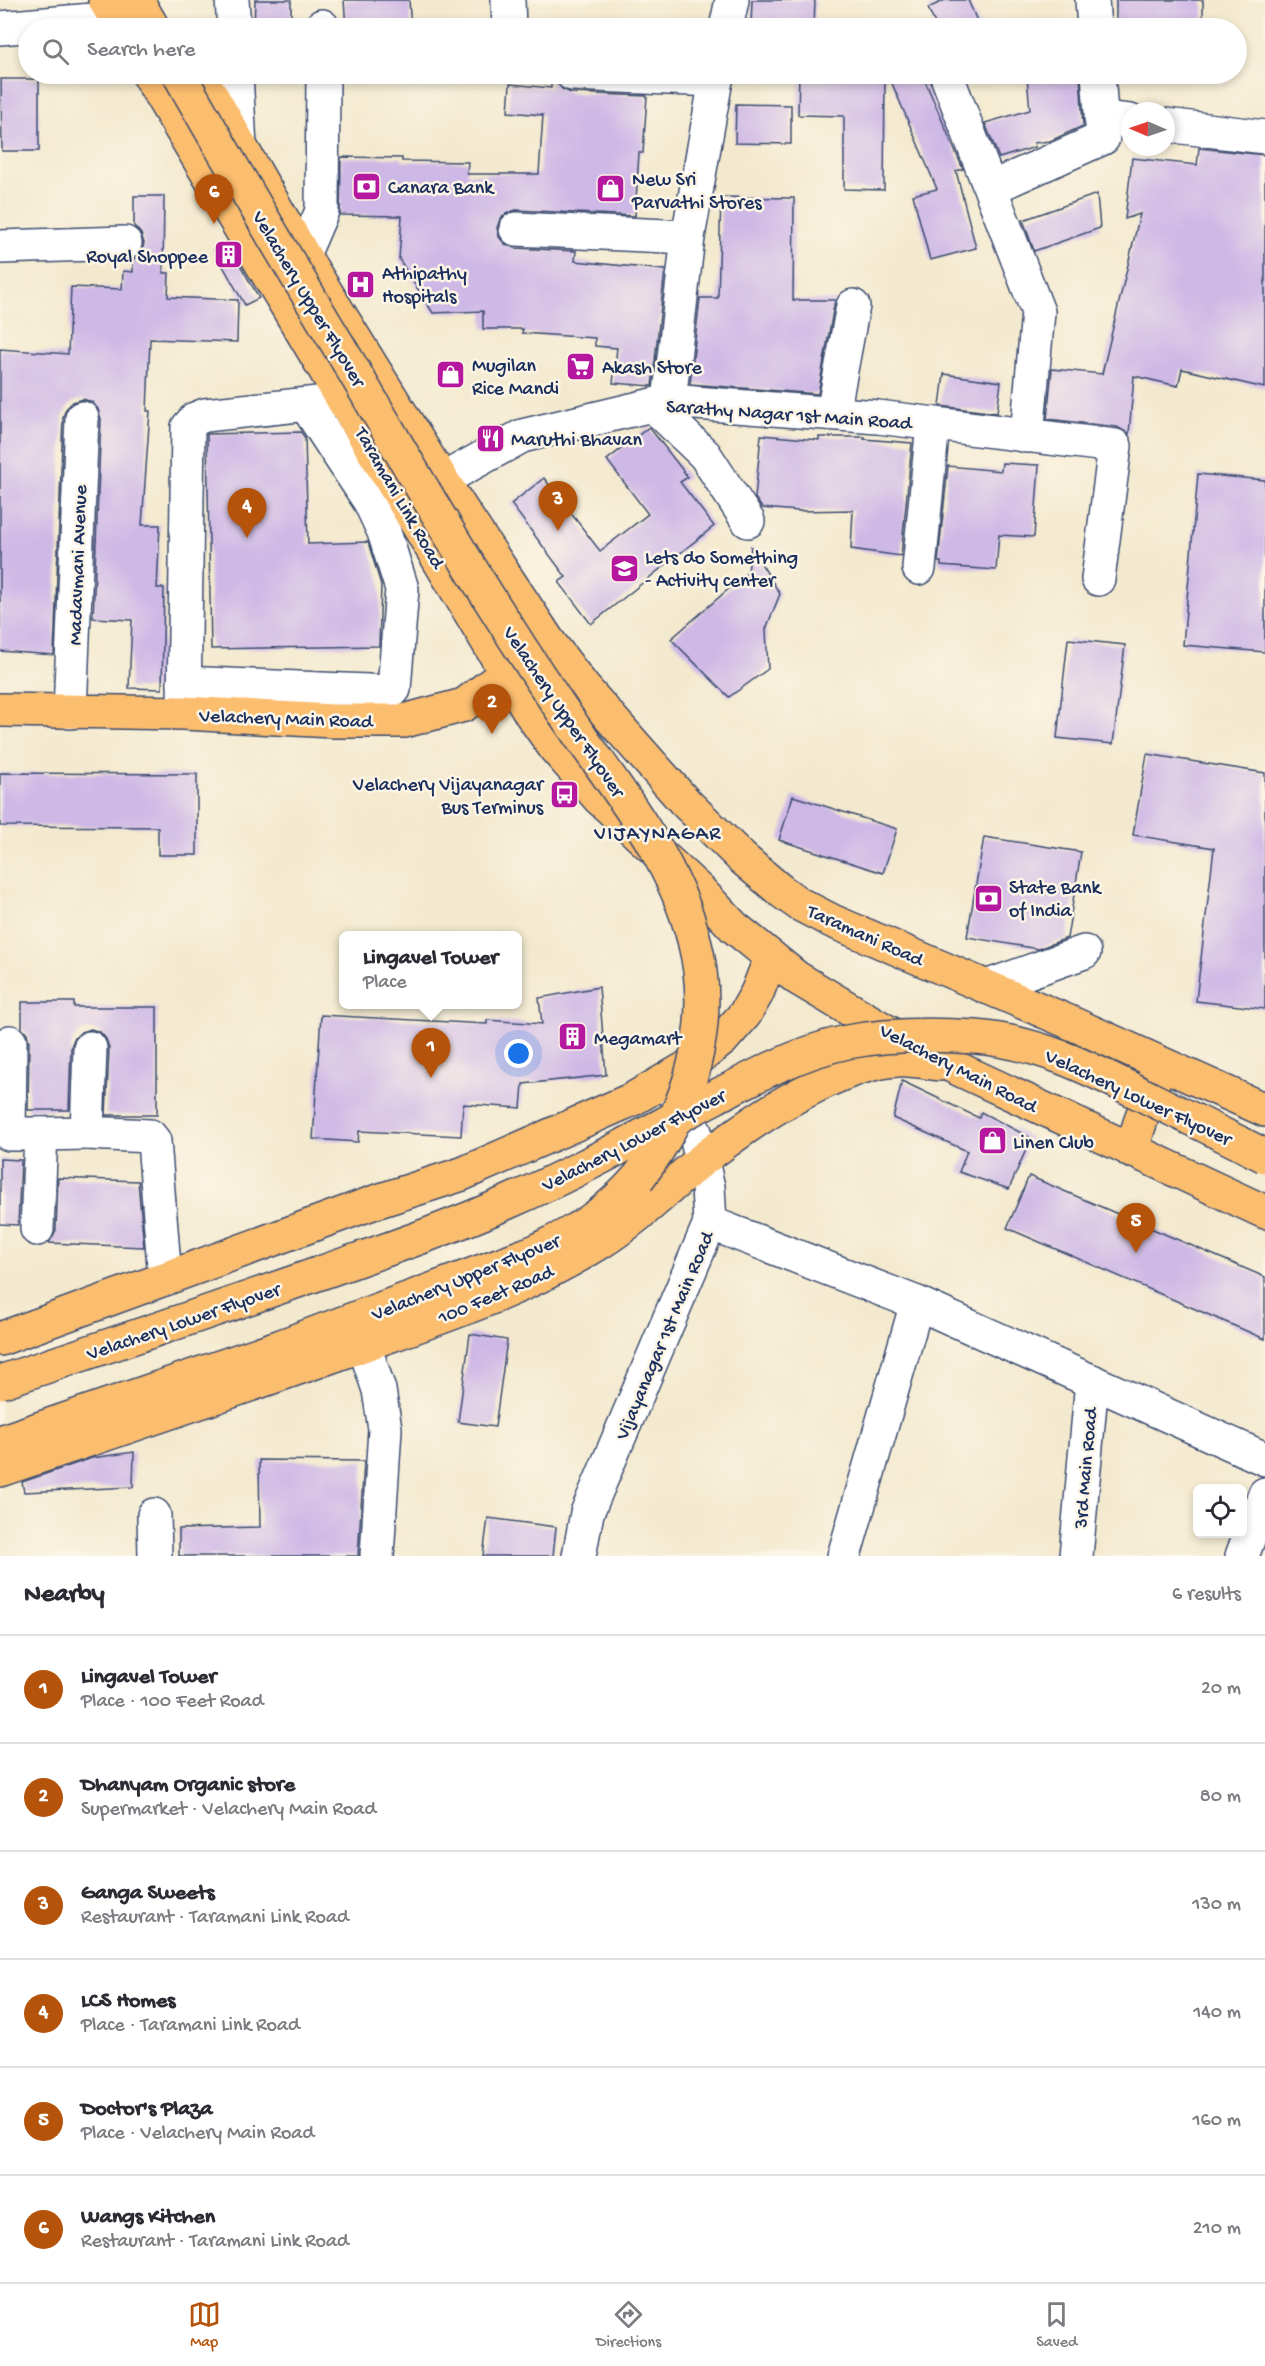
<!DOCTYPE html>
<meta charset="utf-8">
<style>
:root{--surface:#fff;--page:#f7f7f7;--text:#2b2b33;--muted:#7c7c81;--line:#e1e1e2;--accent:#b45309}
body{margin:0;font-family:"Gochi Hand",sans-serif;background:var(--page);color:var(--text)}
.controls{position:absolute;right:18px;bottom:18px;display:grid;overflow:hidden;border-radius:9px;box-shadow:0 3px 9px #0003}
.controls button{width:54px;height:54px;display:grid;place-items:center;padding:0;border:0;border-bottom:2px solid var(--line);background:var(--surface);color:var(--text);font:30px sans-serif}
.compass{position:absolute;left:1121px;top:102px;width:54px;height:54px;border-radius:50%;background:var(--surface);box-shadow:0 3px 9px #0003;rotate:272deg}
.you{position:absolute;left:519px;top:1054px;width:21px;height:21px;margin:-15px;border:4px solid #fff;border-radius:50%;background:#1a73e8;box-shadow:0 0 0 9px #1a73e833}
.badge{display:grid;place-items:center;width:39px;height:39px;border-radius:50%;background:var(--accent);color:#fff;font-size:20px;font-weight:700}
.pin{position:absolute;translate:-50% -50px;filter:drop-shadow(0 2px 3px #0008)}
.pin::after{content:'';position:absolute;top:32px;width:21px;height:18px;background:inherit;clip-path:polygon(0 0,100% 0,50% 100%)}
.popup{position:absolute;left:339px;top:931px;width:183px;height:78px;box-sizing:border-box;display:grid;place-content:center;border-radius:9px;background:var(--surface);filter:drop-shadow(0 2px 4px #0005);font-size:20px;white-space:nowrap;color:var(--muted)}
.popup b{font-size:22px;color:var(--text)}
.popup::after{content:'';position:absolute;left:50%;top:100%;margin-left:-12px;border:12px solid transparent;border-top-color:var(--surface)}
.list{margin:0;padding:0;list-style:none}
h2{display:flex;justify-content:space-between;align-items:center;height:78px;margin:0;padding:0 24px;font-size:26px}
h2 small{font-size:20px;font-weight:400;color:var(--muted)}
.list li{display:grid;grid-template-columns:39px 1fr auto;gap:18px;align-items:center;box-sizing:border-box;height:108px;padding:0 24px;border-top:2px solid var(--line)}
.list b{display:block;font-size:22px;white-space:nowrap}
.list p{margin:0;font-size:20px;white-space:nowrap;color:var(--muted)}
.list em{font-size:20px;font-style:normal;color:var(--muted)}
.icon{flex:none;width:33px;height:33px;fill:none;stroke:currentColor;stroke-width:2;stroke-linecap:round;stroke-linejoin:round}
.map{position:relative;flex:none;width:1265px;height:1556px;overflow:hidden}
.search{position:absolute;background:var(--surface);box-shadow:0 3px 9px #0003;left:18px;right:18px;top:18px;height:66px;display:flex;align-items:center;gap:15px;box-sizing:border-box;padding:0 21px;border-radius:33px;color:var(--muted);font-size:22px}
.sheet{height:726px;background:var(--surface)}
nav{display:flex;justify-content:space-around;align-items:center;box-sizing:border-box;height:84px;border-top:2px solid var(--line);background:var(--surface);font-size:16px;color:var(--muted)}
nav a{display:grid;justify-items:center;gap:3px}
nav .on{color:var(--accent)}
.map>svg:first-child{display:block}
</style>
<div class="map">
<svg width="1265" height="1556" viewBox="0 0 1265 1556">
<rect width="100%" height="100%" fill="#fcf5e5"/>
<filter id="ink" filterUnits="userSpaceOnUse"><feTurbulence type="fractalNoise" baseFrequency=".0167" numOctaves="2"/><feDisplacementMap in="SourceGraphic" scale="12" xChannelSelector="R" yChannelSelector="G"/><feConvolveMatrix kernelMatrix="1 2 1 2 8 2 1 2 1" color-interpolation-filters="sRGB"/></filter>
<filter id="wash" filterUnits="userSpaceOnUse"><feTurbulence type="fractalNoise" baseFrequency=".008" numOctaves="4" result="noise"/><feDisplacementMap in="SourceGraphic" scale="24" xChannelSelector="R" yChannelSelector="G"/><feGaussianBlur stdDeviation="1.35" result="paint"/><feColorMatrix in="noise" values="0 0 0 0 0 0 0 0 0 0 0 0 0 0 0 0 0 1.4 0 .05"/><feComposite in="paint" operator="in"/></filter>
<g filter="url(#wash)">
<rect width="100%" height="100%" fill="#f3e9ce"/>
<g id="blocks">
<g fill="#ceb8e6">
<polygon points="255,0 291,0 291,28 254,28"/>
<polygon points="344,0 409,0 411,28 346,28"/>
<polygon points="752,0 815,0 814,28 751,28"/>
<polygon points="945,0 968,0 980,28 937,28 928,8"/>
<rect x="1116" y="0" width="87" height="28"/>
<polygon points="799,74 885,74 884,190 844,189 844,116 798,115"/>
<polygon points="888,74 922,74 963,169 956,171 976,248 930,260 913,195 937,189"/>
<polygon points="1067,74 1080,74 1083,126 1050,141 1034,143 1035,147 999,158 985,123 1030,110 1027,77"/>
<polygon points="551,78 554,78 562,89 571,93 647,96 643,153 639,153 635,216 516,210 507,213 500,219 497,228 499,237 505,244 515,248 576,251 575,261 665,270 652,386 613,383 617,348 595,346 595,338 522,333 523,329 483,329 483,311 433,313 399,259 402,216 340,215 341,157 402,158 402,161 468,162 467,174 539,174 543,115 508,112 510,84 551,88"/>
<polygon points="1,79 39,79 39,151 2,151"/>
<polygon points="736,104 791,105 791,144 735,143"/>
<polygon points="1199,148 1265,155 1265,388 1182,369 1178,386 1134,376 1129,434 1117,427 1047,419 1052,369 1102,374 1140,214 1125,219 1132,158 1197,165"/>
<polygon points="1097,194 1100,228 1034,251 1023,220"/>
<polygon points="134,196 164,196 163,273 169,273 168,297 238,300 237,342 150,339 147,411 150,411 142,525 160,525 157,588 164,588 162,689 129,688 132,620 93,618 101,419 98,409 92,402 83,399 73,402 66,409 63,417 54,655 0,651 0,349 68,354 71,287 122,289 123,271 133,272 133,260 142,251 144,243 141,234 134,226"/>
<polygon points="721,197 794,198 793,300 835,300 818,394 690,384 700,298 718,298"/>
<polygon points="227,242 259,298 245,305 214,250"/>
<polygon points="944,374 1001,382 997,413 940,406"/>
<polygon points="649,427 688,477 680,482 714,526 591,624 559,582 566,577 511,504 544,478 600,551 648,514 607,460"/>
<polygon points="301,432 305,438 308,544 368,542 381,585 379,646 211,649 207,434"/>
<polygon points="761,435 819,440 819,437 865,437 864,439 912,443 901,556 851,549 853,510 799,511 762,508 755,498"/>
<polygon points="1002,463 1039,465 1034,537 999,535 996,570 941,566 941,562 938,562 948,466 1001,471"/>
<polygon points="1198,474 1265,480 1265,652 1183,645"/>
<polygon points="751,547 780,594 766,629 768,669 729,697 671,639 748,572"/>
<polygon points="1068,639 1125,645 1113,744 1057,738"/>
<polygon points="1147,754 1265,773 1265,1009 1196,1001 1214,848 1133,835"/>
<polygon points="0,773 197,774 197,855 158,855 158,827 0,826"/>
<polygon points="793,796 897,829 883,873 779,840"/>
<polygon points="984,837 1081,852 1067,938 1038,949 967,937"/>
<polygon points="599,987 606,1075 523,1084 521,1108 463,1104 461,1136 359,1131 358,1142 313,1139 321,1015 487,1024 487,1020 542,1024 539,998"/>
<polygon points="22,1002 74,1002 74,1007 157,1007 157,1115 106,1115 109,1048 106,1039 100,1032 91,1029 81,1032 74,1039 71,1047 69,1110 28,1110 29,1042 27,1033 22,1029"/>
<polygon points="902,1081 979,1118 981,1112 1031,1138 1009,1189 959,1172 967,1151 893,1118"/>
<polygon points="0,1159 21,1160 18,1225 0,1224"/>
<polygon points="1029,1176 1265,1277 1265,1339 1007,1228"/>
<polygon points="58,1178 138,1181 144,1247 49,1243 56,1230"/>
<polygon points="470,1334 507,1340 495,1427 458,1422"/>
<polygon points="134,1452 133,1487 24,1492 22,1482 92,1458"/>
<polygon points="259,1460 364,1461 358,1556 179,1556 179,1529 260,1527"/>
<polygon points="488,1518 556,1527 553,1556 483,1556"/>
</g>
</g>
</g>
<g filter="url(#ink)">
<use href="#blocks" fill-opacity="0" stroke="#3b4b6f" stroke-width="1.5"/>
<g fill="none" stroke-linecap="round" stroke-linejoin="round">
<defs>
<g id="minor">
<polyline points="232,0 234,28"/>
<polyline points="508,0 509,28"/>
<polyline points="1092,0 1094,28"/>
<polyline points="322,26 322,28"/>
<polyline points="0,28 115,18"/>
<polyline points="726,28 732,0"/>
<polyline points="236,74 240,147"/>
<polyline points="572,74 716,80"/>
<polyline points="948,79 1038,312 1027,436"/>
<polyline points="1101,118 1130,121"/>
<polyline points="1166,125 1265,137"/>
<polyline points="991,188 1103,138 1098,74"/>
<polyline points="516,229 688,237"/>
<polyline points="0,247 125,243"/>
<polyline points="303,255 322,211 323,74"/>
<polyline points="669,401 688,237 717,74"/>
<polyline points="653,405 705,455 748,521"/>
<polyline points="833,413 853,306"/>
<polyline points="442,480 522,436 669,401 878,417 1115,446 1098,579"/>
<polyline points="919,568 933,424"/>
<polyline points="184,683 391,692 394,689 402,589 384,532 370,502 306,405"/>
<polyline points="184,705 188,427 195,419 205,415 327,402"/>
<polyline points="70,712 82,418"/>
<polyline points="986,987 1084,952"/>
<polyline points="10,1042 9,1134 41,1134"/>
<polyline points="90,1048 87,1133 150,1136 154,1141 165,1279"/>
<polyline points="710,1223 917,1303 1265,1459"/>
<polyline points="37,1229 41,1134 87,1133"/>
<polyline points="364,1345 379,1390 385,1429 377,1556"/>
<polyline points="154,1515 155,1556"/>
<polyline points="579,1556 587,1513 710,1223 708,1187 695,1132 671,1087"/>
<polyline points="844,1556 917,1303"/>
<polyline points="1076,1556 1092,1381"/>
<polyline points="1242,1556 1265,1494"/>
</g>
<g id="major">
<polyline points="105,0 121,28"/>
<polyline points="137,0 153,28"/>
<polyline points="148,74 531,714 555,748 599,798 702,893 734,927 797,978 886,1031 952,1066 1265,1212"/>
<polyline points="199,74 303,255 442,480 549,642 584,688 685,802 742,858 781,891 799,904 832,921 1069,1022 1265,1110"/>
<polyline points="0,710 183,713 333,721 404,721 464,705 523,660"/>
<polyline points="1131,1151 1157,1070"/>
<polyline points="0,1339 375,1202 462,1174 633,1099 686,1068 722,1040 745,1014 757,993 771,957"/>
<path d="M0,1442L281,1346L536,1251C580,1229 604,1216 638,1178"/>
<path d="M0,1470C120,1429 241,1389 360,1346C442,1317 525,1290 599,1243C633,1222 662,1194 692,1168C732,1136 772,1107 818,1085C842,1073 870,1062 897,1060C911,1059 925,1062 939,1064"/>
</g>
</defs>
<use href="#minor" stroke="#3b4b6f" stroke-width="36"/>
<use href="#major" stroke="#3b4b6f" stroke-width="36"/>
<use href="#minor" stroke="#fff" stroke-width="33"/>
<use href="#major" stroke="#fbbd6e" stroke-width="33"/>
<defs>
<g id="major-bridge">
<path d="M179,74C237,177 298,278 359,380C404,457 448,534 496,609C523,652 551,695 580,736C626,801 674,862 694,940C716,1024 690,1112 638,1178"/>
<path d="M0,1382C108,1346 216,1310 323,1272C385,1250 448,1229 508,1202C580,1171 646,1133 715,1097C757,1075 800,1052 847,1042C889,1034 934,1034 976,1037C1038,1042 1089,1068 1143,1095C1184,1115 1224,1135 1265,1156"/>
</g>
</defs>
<use href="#major-bridge" stroke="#3b4b6f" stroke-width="36" stroke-linecap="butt"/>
<use href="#major-bridge" stroke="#fbbd6e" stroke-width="33"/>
</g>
</g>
<defs>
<symbol id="bank-square" viewBox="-11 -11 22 22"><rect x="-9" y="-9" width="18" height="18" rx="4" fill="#b5179e" stroke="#fcf5e5"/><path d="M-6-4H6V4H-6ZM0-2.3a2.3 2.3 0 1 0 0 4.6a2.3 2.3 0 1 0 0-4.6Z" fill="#fff"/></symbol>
<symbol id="shop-square" viewBox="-11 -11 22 22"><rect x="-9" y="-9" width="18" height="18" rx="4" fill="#b5179e" stroke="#fcf5e5"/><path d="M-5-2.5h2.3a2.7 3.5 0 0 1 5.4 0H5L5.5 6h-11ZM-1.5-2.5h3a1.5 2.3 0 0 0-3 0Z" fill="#fff"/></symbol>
<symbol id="building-square" viewBox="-11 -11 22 22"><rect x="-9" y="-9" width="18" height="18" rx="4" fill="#b5179e" stroke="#fcf5e5"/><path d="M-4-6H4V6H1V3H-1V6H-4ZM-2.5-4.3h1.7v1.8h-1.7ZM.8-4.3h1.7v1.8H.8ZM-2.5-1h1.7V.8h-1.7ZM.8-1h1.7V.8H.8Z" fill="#fff"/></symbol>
<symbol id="hospital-square" viewBox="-11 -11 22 22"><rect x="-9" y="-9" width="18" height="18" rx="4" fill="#b5179e" stroke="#fcf5e5"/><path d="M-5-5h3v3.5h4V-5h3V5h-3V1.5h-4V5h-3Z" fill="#fff"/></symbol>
<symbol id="supermarket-square" viewBox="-11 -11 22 22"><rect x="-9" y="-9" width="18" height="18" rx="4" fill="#b5179e" stroke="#fcf5e5"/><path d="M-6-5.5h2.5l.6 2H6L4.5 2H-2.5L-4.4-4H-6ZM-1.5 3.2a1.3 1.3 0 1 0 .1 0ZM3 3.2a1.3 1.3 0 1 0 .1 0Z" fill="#fff"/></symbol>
<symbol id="restaurant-square" viewBox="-11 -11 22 22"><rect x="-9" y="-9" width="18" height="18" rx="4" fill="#b5179e" stroke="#fcf5e5"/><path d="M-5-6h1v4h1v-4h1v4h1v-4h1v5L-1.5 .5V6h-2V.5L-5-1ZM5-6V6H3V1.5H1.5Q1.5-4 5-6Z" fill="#fff"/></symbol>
<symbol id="school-square" viewBox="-11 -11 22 22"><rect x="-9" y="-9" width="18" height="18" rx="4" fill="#b5179e" stroke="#fcf5e5"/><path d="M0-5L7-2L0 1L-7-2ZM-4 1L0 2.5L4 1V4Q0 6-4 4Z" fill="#fff"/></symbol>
<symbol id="bus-square" viewBox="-11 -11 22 22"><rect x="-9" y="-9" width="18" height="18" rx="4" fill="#b5179e" stroke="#fcf5e5"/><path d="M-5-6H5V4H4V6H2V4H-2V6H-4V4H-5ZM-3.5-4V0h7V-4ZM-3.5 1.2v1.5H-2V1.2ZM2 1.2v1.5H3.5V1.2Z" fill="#fff"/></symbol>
</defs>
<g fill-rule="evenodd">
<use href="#bank-square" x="350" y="170" width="33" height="33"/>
<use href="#shop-square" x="594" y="172" width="33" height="33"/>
<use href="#building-square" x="212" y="238" width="33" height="33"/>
<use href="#hospital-square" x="344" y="268" width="33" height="33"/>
<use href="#supermarket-square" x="564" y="350" width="33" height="33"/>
<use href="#shop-square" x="434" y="358" width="33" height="33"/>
<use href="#restaurant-square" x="474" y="422" width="33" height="33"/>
<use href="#school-square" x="608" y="552" width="33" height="33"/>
<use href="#bus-square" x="548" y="778" width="33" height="33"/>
<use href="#bank-square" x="972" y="882" width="33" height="33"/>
<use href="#building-square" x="556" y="1020" width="33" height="33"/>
<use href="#shop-square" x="976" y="1124" width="33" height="33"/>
</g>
<g text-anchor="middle" stroke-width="5" stroke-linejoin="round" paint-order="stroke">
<g font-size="20" fill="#1b2f5e" stroke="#fcf5e5" text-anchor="start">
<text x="632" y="185">New Sri<tspan x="632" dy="23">Parvathi Stores</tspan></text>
<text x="388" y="193">Canara Bank</text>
<text x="208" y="262" text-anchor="end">Royal Shoppee</text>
<text x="382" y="279">Athipathy<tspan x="382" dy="23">Hospitals</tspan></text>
<text x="472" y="371">Mugilan<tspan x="472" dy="23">Rice Mandi</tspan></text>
<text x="602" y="373">Akash Store</text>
<text x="511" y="445">Maruthi Bhavan</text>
<text x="645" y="563">Lets do Something<tspan x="645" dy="23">- Activity center</tspan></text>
<text x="543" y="790" text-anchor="end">Velachery Vijayanagar<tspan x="543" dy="23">Bus Terminus</tspan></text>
<text x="1009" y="893">State Bank<tspan x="1009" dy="23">of India</tspan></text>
<text x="594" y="1044">Megamart</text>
<text x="1013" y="1148">Linen Club</text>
</g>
<g font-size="20" fill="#1b2f5e" stroke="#fcf5e5">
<text transform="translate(310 298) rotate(59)" y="7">Velachery Upper Flyover</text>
<text transform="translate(789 413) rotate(4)" y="7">Sarathy Nagar 1st Main Road</text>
<text transform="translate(401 497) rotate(60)" y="7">Taramani Link Road</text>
<text transform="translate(76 565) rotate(-88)" y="7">Madavmani Avenue</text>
<text transform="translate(565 711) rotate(56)" y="7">Velachery Upper Flyover</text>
<text transform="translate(286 717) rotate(2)" y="7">Velachery Main Road</text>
<text transform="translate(866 934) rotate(24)" y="7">Taramani Road</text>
<text transform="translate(959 1067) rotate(27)" y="7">Velachery Main Road</text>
<text transform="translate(1139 1096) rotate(25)" y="7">Velachery Lower Flyover</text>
<text transform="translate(633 1139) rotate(-27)" y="7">Velachery Lower Flyover</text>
<text transform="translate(465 1276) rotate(-22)" y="7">Velachery Upper Flyover</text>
<text transform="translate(495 1293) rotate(-23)" y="7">100 Feet Road</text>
<text transform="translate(183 1320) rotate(-19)" y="7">Velachery Lower Flyover</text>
<text transform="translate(663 1335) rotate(-67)" y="7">Vijayanagar 1st Main Road</text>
<text transform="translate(1084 1468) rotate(-85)" y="7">3rd Main Road</text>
</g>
<g font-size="21" letter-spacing="1.5" fill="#1b2f5e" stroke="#fcf5e5">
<text x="658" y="839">VIJAYNAGAR</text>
</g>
</g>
</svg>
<div class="controls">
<button><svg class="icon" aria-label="locate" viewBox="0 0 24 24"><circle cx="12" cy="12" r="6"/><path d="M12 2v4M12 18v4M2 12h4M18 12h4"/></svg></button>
</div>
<svg class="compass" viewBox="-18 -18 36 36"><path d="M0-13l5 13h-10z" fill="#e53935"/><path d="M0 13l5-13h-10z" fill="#7c7c81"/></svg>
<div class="you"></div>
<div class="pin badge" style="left:431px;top:1078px">1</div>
<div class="popup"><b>Lingavel Tower</b>Place</div>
<div class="pin badge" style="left:492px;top:734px">2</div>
<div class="pin badge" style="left:558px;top:531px">3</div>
<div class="pin badge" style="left:247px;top:538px">4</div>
<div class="pin badge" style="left:1136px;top:1253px">5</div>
<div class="pin badge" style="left:214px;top:224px">6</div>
<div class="search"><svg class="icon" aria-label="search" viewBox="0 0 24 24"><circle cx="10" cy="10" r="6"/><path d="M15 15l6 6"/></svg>Search here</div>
</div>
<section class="sheet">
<h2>Nearby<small>6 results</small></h2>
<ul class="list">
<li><span class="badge">1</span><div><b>Lingavel Tower</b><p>Place · 100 Feet Road</p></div><em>20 m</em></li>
<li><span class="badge">2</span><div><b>Dhanyam Organic store</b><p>Supermarket · Velachery Main Road</p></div><em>80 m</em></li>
<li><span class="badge">3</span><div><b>Ganga Sweets</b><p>Restaurant · Taramani Link Road</p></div><em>130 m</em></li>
<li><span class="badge">4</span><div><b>LCS Homes</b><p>Place · Taramani Link Road</p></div><em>140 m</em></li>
<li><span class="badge">5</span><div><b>Doctor's Plaza</b><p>Place · Velachery Main Road</p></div><em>160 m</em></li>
<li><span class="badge">6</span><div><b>Wangs Kitchen</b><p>Restaurant · Taramani Link Road</p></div><em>210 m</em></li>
</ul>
</section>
<nav>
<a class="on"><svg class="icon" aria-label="map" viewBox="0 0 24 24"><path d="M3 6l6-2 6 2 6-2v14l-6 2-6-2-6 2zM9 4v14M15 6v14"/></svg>Map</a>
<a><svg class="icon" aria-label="directions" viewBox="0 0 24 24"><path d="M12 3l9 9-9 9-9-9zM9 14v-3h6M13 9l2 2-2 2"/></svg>Directions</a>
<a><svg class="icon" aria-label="saved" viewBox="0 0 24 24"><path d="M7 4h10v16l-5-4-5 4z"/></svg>Saved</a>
</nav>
